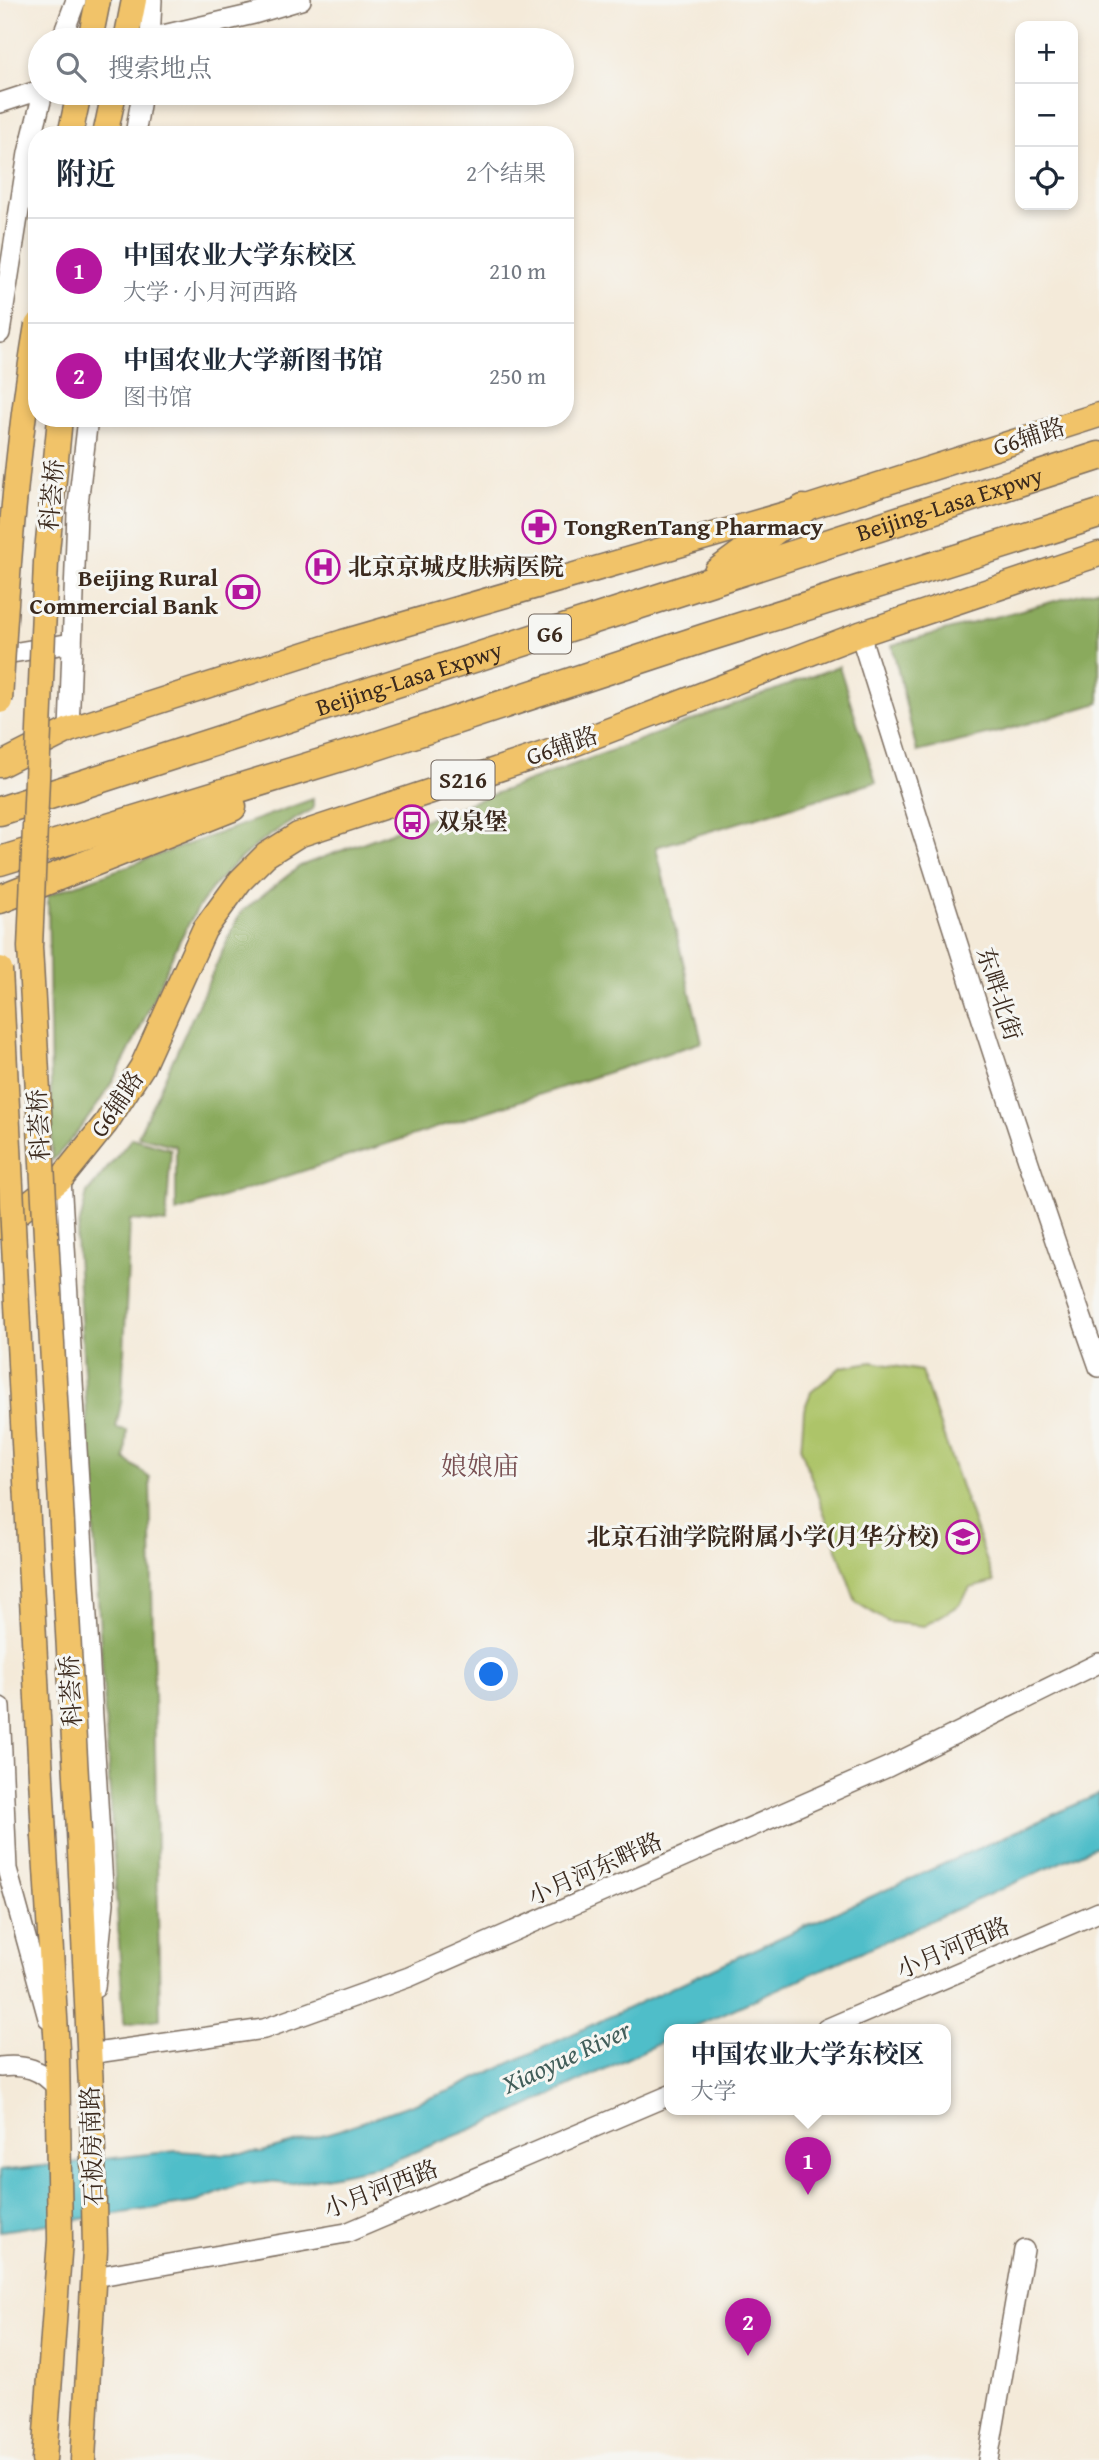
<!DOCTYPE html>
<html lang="zh">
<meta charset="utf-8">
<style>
:root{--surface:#fff;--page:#f6f6f7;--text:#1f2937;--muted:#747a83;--line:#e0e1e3;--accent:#b5179e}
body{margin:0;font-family:"Gentium Book Plus","Noto Serif SC",serif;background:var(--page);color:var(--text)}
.controls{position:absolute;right:21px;top:21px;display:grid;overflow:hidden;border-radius:14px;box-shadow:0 4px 10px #0003}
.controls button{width:63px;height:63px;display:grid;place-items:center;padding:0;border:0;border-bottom:2px solid var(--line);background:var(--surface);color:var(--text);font:35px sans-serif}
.you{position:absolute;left:492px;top:1675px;width:24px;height:24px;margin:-18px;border:5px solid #fff;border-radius:50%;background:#1a73e8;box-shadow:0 0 0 10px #1a73e833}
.badge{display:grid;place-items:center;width:46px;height:46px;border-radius:50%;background:var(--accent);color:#fff;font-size:23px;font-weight:700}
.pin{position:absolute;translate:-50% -58px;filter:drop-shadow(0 2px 4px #0008)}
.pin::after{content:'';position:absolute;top:37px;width:24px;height:21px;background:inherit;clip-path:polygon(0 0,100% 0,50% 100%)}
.popup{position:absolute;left:664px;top:2024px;width:287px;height:91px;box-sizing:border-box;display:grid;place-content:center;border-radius:14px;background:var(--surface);filter:drop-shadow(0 2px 5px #0005);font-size:23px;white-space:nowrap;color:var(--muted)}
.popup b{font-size:26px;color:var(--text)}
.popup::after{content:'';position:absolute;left:50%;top:100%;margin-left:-14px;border:14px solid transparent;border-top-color:var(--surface)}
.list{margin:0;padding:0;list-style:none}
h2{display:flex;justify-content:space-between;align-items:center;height:91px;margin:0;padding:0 28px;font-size:30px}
h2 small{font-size:23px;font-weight:400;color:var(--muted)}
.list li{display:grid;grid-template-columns:46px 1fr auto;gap:21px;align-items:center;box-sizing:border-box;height:105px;padding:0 28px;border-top:2px solid var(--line)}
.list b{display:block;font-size:26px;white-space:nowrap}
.list p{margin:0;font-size:23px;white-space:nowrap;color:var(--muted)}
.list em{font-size:23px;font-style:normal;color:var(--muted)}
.icon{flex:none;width:38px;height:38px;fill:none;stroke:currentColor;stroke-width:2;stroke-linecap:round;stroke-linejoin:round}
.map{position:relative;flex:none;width:1099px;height:2460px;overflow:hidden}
.search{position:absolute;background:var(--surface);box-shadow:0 4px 10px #0003;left:28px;top:28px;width:546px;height:77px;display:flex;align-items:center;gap:18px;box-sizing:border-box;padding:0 24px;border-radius:38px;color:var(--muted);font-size:26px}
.panel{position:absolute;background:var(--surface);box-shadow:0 4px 10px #0003;left:28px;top:126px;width:546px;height:301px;border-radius:28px}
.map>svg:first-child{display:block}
</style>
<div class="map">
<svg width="1099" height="2460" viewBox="0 0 1099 2460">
<rect width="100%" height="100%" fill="#f6f6f2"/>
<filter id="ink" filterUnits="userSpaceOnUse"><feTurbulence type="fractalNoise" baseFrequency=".0143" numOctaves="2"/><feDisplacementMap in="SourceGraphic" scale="14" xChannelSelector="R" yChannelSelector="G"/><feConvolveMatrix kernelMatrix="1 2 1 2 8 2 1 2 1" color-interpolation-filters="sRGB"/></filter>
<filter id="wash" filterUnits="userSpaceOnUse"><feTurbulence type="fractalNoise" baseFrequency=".00686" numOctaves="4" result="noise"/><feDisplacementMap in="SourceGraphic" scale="28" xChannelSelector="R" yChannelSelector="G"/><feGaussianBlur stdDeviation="1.57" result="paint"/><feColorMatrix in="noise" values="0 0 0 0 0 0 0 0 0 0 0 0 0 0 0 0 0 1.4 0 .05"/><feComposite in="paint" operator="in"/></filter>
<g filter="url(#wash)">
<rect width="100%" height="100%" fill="#f4ead9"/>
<polygon fill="#adc469" stroke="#747744" stroke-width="2" points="872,1362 921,1371 994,1582 970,1588 959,1605 924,1626 888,1622 856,1602 801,1449 804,1410 811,1392 841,1367"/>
<g fill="#8aaa5d" stroke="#626a3e" stroke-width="2">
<polygon points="1099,589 1099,703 995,733 917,752 892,645"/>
<polygon points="839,666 876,782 656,847 702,1042 176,1212 176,1146 138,1136 240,913 300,866"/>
<path d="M313,799V809C275,830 241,853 213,887C176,934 159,991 133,1043C112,1087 85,1126 52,1161L48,895Z"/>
<polygon points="132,1138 171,1149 166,1223 130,1220 122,1398 116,1428 127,1430 125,1459 150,1478 160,2019 124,2024 76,1239 87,1193"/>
</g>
<polygon fill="#50bec9" stroke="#467474" stroke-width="2" points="1099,1794 1099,1845 689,2029 670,2029 670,2038 515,2112 380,2166 289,2184 268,2182 238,2185 197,2202 0,2231 0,2171 176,2151 225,2154 262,2152 339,2130 452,2090 757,1948"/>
</g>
<g filter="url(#ink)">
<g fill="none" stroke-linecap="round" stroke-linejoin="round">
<defs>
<g id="minor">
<polyline points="150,38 254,14 301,0"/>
<polyline points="61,40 76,0"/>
<polyline points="150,40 152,0"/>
<polyline points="0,103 40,90"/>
<polyline points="135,135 142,93"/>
<polyline points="0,333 28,153 43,93"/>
<path d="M860,634C937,879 1013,1124 1099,1367"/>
<polyline points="0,655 72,643"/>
<polyline points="69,730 77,513 88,418"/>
<polyline points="61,1179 104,1903 95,1988"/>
<polyline points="0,1707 7,1869 48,2018"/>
<polyline points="826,2029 1099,1912"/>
<polyline points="89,2054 264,2029 409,1977 888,1767 1099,1663"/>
<path d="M0,2067C24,2064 42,2069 57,2088"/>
<polyline points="94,2277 346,2233 670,2095"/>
<polyline points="988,2460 1024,2250"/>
</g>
<g id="major">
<polyline points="90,40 98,0"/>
<polyline points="126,40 134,0"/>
<polyline points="70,135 79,93"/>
<polyline points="105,135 114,93"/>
<polyline points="0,765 69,730 343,642 803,509 1099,415"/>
<polyline points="0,1227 61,1179 106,1123 142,1067 204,930 240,881 266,855 298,835 571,745 860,634 1099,554"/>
<polyline points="79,1831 92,2110 95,2250 83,2460"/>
<polyline points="44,1836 57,2050 60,2240 44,2460"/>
</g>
<g id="highway">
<polyline points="718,572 803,509"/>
<path id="s1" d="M0,811L1099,456"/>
<polyline points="0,861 367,749 705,638 1099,514"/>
<polyline points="0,899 232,807"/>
</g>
</defs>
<use href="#minor" stroke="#7c6d5f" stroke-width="22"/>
<use href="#major" stroke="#7c6d5f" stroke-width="27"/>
<use href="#highway" stroke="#7c6d5f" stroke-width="31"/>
<use href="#minor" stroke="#fff" stroke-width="19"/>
<use href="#major" stroke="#f1c369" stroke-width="24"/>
<use href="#highway" stroke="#f1c369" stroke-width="28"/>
<defs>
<g id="major-bridge">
<polyline points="60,418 46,562 30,947 79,1831"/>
<path d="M0,701C7,575 16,449 37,325"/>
<polyline points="0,969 44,1836"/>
</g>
</defs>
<use href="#major-bridge" stroke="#7c6d5f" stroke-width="27" stroke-linecap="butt"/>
<use href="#major-bridge" stroke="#f1c369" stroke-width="24"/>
</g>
</g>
<defs>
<symbol id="pharmacy-ring" viewBox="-11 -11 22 22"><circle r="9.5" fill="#f6f6f2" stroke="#b5179e" stroke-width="1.5"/><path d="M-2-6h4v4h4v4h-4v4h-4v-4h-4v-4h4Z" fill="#b5179e"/></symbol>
<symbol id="hospital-ring" viewBox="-11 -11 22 22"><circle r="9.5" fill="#f6f6f2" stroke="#b5179e" stroke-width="1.5"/><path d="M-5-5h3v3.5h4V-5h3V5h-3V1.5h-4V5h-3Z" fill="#b5179e"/></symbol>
<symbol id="bank-ring" viewBox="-11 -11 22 22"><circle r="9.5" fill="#f6f6f2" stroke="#b5179e" stroke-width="1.5"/><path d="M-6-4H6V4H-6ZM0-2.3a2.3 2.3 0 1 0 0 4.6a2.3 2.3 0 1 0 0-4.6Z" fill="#b5179e"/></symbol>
<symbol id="bus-ring" viewBox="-11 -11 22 22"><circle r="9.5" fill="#f6f6f2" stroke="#b5179e" stroke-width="1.5"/><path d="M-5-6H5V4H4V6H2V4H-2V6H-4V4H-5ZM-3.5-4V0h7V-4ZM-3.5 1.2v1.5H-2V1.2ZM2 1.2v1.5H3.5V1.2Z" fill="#b5179e"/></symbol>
<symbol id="school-ring" viewBox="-11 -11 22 22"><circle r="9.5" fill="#f6f6f2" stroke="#b5179e" stroke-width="1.5"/><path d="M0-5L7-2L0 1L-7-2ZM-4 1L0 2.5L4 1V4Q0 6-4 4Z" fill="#b5179e"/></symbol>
</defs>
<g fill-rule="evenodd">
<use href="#pharmacy-ring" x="520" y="508" width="38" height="38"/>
<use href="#hospital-ring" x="304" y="548" width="38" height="38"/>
<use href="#bank-ring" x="224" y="573" width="38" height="38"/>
<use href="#bus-ring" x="393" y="803" width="38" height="38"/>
<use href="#school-ring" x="944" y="1518" width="38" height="38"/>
</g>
<g text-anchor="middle" stroke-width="6" stroke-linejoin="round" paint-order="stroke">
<g fill="#f6f6f2" stroke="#73675e" stroke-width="2">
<rect x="529" y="614.5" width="42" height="39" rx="5"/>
<rect x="431.5" y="760.5" width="63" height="39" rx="5"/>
</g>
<g font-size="23" font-weight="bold" fill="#3b2a1e">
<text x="550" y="642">G6</text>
<text x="463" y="788">S216</text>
</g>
<g font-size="24" fill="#3b2a1e" stroke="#f6f6f2">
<text transform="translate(1029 437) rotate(-18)" y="8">G6辅路</text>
<text transform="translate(52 495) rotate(-85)" y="8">科荟桥</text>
<text dy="8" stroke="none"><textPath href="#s1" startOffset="998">Beijing-Lasa Expwy</textPath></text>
<text dy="8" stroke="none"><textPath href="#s1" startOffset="430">Beijing-Lasa Expwy</textPath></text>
<text transform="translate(562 746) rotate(-19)" y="8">G6辅路</text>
<text transform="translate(999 994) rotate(72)" y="8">东畔北街</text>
<text transform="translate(117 1104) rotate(-56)" y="8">G6辅路</text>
<text transform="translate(39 1125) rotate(-93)" y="8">科荟桥</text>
<text transform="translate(71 1691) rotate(-93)" y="8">科荟桥</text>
<text transform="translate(595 1869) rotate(-24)" y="8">小月河东畔路</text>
<text transform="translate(953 1948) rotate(-23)" y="8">小月河西路</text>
<text transform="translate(92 2146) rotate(-92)" y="8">石板房南路</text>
<text transform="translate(381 2189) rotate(-21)" y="8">小月河西路</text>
</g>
<g font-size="24" font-weight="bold" fill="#3b2a1e" stroke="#f6f6f2" text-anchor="start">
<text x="564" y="535">TongRenTang Pharmacy</text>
<text x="348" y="575">北京京城皮肤病医院</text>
<text x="218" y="586" text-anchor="end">Beijing Rural<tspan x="218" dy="28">Commercial Bank</tspan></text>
<text x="436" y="830">双泉堡</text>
<text x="939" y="1545" text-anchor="end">北京石油学院附属小学(月华分校)</text>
</g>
<g font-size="26" fill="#795154" stroke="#f6f6f2">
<text x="480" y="1475">娘娘庙</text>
</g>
<g font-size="26" font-style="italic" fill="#425e5a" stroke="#f6f6f2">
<text transform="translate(566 2057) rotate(-25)" y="9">Xiaoyue River</text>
</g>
</g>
</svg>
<div class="controls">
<button>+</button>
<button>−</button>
<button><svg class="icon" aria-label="locate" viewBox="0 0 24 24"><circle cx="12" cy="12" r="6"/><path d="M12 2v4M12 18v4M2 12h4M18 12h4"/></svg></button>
</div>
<div class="you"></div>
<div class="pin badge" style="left:808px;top:2195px">1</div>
<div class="popup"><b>中国农业大学东校区</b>大学</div>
<div class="pin badge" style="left:748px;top:2356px">2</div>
<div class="search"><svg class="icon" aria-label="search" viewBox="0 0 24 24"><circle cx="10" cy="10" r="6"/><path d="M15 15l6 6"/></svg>搜索地点</div>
<section class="panel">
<h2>附近<small>2个结果</small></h2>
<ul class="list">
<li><span class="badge">1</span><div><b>中国农业大学东校区</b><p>大学 · 小月河西路</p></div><em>210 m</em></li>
<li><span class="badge">2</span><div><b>中国农业大学新图书馆</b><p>图书馆</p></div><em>250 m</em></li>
</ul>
</section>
</div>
